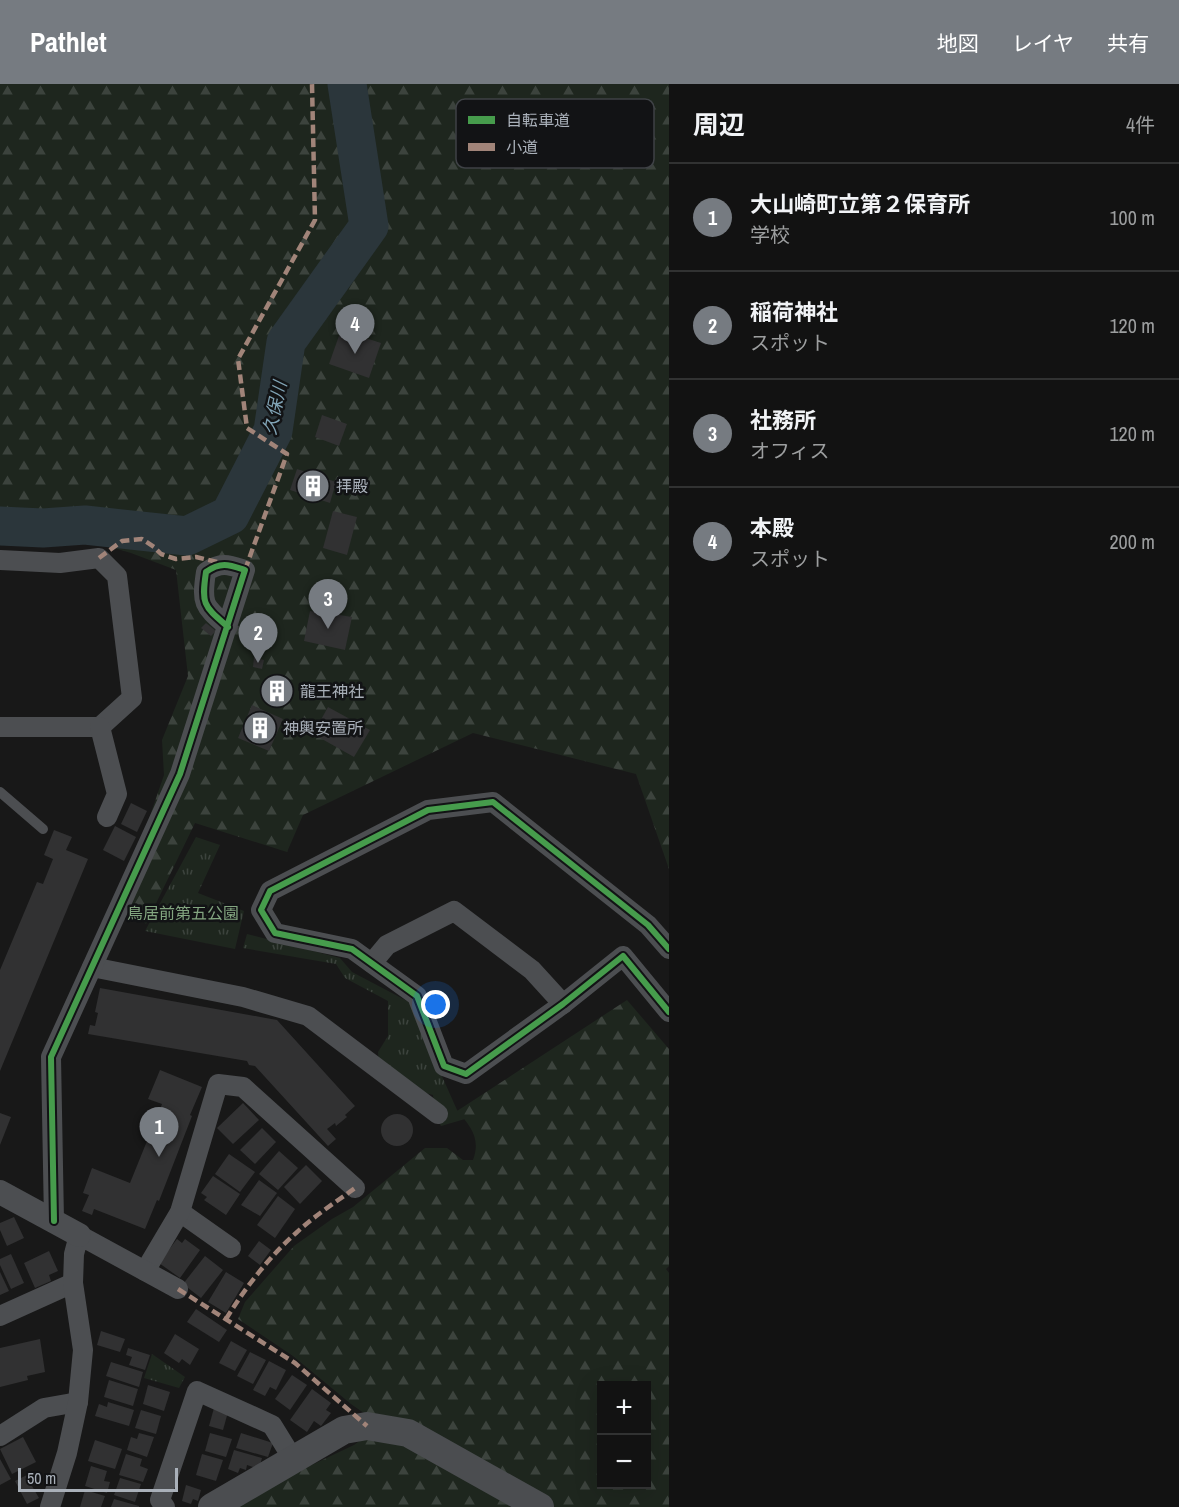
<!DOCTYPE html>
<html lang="ja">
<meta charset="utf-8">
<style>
:root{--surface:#121212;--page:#1f2020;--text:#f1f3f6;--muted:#9c9e9f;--line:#313232;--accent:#767b81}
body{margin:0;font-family:"Archivo Narrow","Noto Sans JP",sans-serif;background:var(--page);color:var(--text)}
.controls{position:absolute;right:18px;bottom:18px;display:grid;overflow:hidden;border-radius:0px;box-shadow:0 6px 24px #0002}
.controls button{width:54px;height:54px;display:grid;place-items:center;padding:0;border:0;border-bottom:2px solid var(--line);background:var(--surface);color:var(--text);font:30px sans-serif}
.scale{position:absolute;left:18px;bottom:15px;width:160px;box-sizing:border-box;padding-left:6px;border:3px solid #a9b0b9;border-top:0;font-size:16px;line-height:21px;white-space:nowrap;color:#a9b0b9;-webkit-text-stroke:4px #121315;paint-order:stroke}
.you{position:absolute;left:436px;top:921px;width:21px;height:21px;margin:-15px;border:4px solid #fff;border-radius:50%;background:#1a73e8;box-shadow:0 0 0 9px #1a73e833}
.badge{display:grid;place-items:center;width:39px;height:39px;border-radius:50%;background:var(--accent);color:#fff;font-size:20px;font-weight:700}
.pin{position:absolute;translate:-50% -50px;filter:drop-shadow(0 2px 3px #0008)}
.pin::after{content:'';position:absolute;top:32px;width:21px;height:18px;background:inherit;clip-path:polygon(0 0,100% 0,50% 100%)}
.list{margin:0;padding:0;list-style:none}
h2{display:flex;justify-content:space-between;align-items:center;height:78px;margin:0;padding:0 24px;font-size:26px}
h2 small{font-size:20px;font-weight:400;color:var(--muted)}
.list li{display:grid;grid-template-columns:39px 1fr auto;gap:18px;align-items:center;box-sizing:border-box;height:108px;padding:0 24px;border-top:2px solid var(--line)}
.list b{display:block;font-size:22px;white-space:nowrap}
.list p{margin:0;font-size:20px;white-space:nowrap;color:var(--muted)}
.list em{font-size:20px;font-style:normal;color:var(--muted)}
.map{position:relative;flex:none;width:669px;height:1423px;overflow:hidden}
header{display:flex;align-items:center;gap:36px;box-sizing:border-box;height:84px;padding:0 30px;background:var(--accent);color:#fff}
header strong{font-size:28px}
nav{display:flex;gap:33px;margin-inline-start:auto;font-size:21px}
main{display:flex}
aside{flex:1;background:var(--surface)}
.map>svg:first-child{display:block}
</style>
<header>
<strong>Pathlet</strong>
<nav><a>地図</a><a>レイヤ</a><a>共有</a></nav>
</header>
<main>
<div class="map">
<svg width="669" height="1423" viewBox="0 0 669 1423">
<defs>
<pattern id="grass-tufts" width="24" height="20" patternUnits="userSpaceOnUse" patternTransform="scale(1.5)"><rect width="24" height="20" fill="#1e261e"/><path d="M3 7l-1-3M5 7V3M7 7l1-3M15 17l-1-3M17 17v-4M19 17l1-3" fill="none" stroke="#3c433d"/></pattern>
<pattern id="forest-firs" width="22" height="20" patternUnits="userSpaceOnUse" patternTransform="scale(1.5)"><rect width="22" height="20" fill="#1e261e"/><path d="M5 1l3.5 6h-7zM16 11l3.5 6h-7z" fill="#3c433d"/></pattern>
</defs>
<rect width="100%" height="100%" fill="#181818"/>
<g fill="url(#grass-tufts)">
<polygon points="196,753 220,761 198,809 244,827 235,865 145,847"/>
<polygon points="247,850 340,874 352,888 409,918 457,1026 465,1035 441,1042 435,1030 433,1011 415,1006 379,979 378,968 388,952 388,917 345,894 336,880 243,864"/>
<polygon points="152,1270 185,1293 179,1304 144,1294"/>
</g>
<g fill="url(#forest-firs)" fill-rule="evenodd">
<polygon points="0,0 669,0 669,785 636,690 473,649 303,731 287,768 195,739 146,840 121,816 164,691 162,656 188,592 176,486 131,469 25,438 0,426"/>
<path d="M627,916L669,965V1182L666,1185L669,1189V1423H239L299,1387L354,1361L381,1341L351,1320L293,1272L238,1235L245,1218L294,1162L332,1135L353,1123L425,1064H447L463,1076H473C481,1055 471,1042 457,1027ZM602,1302H646V1400H602Z"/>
</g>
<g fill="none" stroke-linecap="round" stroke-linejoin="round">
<polyline stroke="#2b363b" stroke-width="39" points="0,442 43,444 85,441 187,452 230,431 273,347 286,258 369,142 347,0"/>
</g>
<g fill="#313132">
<polygon points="341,246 381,259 369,294 329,280"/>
<polygon points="322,331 347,340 339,362 315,353"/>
<polygon points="297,385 336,398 330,419 290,406"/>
<polygon points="333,427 357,433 347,471 323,464"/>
<polygon points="318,522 341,527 340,531 352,533 345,566 304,557 310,527 317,528"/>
<polygon points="206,539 216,547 211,552 201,544"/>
<polygon points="254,573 264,576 262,585 253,583"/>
<polygon points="274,601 284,604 280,614 271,611"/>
<polygon points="252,621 283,635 269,667 238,654"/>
<polygon points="328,623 370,646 354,673 313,650"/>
<polygon points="131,719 147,727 137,748 121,740"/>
<polygon points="115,742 136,753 124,777 103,766"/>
<polygon points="54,746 72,753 66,766 88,775 0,987 0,886 37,798 43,800 53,775 44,771"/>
<polygon points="100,904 277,936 355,1022 345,1031 347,1033 336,1042 335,1039 327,1045 336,1055 328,1062 255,982 249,981 247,977 88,950 90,941 95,942 98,929 95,928"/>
<polygon points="160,986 202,1003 190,1031 192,1032 159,1117 157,1116 145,1145 94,1125 92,1131 82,1127 89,1111 83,1109 92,1084 130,1099 162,1020 148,1015"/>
<polygon points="243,1019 259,1036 233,1060 217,1044"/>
<polygon points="0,1029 11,1033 0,1061"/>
<circle cx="397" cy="1046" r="16"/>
<polygon points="262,1044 276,1058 255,1080 240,1066"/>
<polygon points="279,1067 298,1084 278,1106 259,1090"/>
<polygon points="229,1070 255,1088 240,1108 215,1090"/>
<polygon points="306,1081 322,1097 300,1120 284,1103"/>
<polygon points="213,1092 240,1110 226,1131 204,1116 207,1113 201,1109"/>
<polygon points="259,1096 277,1109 260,1132 241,1121"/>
<polygon points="278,1112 295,1125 275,1154 257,1141"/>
<polygon points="14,1133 24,1154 7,1162 0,1146 0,1139"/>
<polygon points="177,1155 182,1159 185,1155 200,1166 180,1194 159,1179"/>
<polygon points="259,1157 271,1166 260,1181 248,1172"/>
<polygon points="49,1167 58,1187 49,1191 51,1197 35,1204 24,1179"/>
<polygon points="11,1170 24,1199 11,1205 0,1181 0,1175"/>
<polygon points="205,1172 223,1186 201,1214 183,1200"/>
<polygon points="0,1188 9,1207 0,1211"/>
<polygon points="226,1188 244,1199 226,1229 208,1218"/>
<polygon points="196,1225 227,1246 219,1258 187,1238"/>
<polygon points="101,1247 125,1255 120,1268 97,1261"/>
<polygon points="175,1250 199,1265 190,1281 182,1275 179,1279 164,1269"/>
<polygon points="40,1255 45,1288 27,1292 28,1296 0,1303 0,1264"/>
<polygon points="231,1257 247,1266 235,1287 219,1279"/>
<polygon points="128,1264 150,1271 145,1286 129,1281 132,1273 126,1271"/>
<polygon points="250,1268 266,1276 253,1300 237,1292"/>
<polygon points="269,1277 286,1286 276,1306 270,1303 265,1312 253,1306"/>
<polygon points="111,1278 143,1288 139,1303 106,1292"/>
<polygon points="292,1291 307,1301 290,1326 275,1315"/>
<polygon points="109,1296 138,1305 133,1322 104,1313"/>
<polygon points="148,1301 170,1308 164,1327 143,1320"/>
<polygon points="312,1305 331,1319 326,1326 331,1329 321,1342 314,1337 307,1348 290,1336"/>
<polygon points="108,1318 134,1326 129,1342 95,1332 99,1320 107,1323"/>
<polygon points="214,1324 228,1328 223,1346 209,1342"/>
<polygon points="141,1326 161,1332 156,1350 135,1344"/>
<polygon points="139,1349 154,1353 147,1373 127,1366 131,1353 137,1355"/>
<polygon points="210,1349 232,1355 226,1373 205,1367"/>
<polygon points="241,1349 273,1359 268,1373 236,1364"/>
<polygon points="23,1353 36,1378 12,1390 0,1365"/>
<polygon points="95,1356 122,1365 115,1385 88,1377"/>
<polygon points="234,1366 262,1374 259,1385 247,1381 246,1386 240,1384 238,1389 228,1385"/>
<polygon points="126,1370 142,1375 140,1382 148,1385 143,1398 119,1391"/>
<polygon points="202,1370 223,1376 216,1397 196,1391"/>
<polygon points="0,1375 11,1395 0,1401"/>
<polygon points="91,1382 107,1387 104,1397 110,1398 107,1409 85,1402"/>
<polygon points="33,1388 39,1398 32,1402 39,1414 27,1420 15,1397"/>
<polygon points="120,1394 141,1400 135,1418 114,1411"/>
<polygon points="186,1401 201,1406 198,1417 193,1415 191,1420 182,1417"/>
<polygon points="85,1406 105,1412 101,1423 80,1423"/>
<polygon points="114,1415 139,1422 139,1423 111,1423"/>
</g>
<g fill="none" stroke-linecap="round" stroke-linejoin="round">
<polyline stroke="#4c4e51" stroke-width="10" points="0,708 43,745"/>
<g stroke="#4c4e51" stroke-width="20">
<polyline points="0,476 60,479 99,474 117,492 132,614 100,643 0,643"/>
<polyline points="100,643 117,710 107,733"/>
<polyline points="669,865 648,841 493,718 428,726 270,807 261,826 275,849 352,865 417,912 444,982 466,990 563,920 623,872 669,928"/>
<polyline points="372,879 387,861 454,827 532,886 563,920"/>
<polyline points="92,883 243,913 308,932 438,1030"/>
<polyline points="180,1128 231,1164"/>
<path d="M54,1137L51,973L180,690L245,486C230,481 221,477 206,488C201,521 204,522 228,543"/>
<polyline points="145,1187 180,1128 218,1000 243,1003 355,1104"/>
<polyline points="0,1232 73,1199"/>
<polyline points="0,1352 44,1324 78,1318"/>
<polyline points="50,1423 67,1369 78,1318 83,1266 73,1199 74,1170 79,1151 178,1205"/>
<polyline points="165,1423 160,1416 197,1307 272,1341 293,1375"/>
</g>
<polyline stroke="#4c4e51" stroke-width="24" points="0,1108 79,1151"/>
<polyline stroke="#4b4d50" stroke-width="28" points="212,1423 344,1346 367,1342 408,1349 540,1423"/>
<g stroke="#a18479" stroke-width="4.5" stroke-dasharray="9 4.5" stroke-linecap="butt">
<polyline points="99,474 122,457 142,455 154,463 161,470 176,475 196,473 221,479"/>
<polyline points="245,486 287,370 247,344 238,275 315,136 312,0"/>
<polyline points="178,1205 295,1279 367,1342"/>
<path d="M226,1235C245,1204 269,1173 296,1149C314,1132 336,1118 355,1104"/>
</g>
<defs>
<g id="cycleway">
<polyline points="669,865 648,841 493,718 428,726 270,807 261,826 275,849 352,865 417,912 444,982 466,990 563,920 623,872 669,928"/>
<path d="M54,1137L51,973L180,690L245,486C230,481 221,477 206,488C201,521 204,522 228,543"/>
</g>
</defs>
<use href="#cycleway" stroke="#121315" stroke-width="10"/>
<use href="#cycleway" stroke="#469c4c" stroke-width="6"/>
</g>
<defs>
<symbol id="building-disc" viewBox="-11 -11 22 22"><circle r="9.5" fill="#767b81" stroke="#121315"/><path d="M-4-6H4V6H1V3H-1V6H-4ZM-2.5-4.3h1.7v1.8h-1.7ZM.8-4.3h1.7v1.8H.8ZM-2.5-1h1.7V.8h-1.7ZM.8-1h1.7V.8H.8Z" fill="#fff"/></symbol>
</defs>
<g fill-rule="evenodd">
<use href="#building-disc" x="294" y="383" width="38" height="38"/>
<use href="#building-disc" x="258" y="588" width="38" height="38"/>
<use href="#building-disc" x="241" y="625" width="38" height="38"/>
</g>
<g text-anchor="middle" stroke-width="5" stroke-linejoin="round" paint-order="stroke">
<g font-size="16" fill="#a9b0b9" stroke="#121315" text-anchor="start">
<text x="336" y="408">拝殿</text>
<text x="300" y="613">龍王神社</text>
<text x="283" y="650">神輿安置所</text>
</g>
<g font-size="16" fill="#83a580" stroke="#121315">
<text x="183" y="835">鳥居前第五公園</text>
</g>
<g font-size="18" font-style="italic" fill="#80a3b5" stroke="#121315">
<text transform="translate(275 324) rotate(-78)" y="6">久保川</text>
</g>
</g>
<rect x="456" y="15" width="198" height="69" rx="9" fill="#121315" stroke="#3f4246" stroke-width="1.5"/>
<rect x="468" y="32" width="27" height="8" fill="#469c4c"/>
<rect x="468" y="59" width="27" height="8" fill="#a18479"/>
<g font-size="16" fill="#a9b0b9">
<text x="506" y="42">自転車道</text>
<text x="506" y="69">小道</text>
</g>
</svg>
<div class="controls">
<button>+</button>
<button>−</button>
</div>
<div class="scale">50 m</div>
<div class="you"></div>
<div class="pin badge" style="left:159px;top:1073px">1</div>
<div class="pin badge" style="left:258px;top:579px">2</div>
<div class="pin badge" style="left:328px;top:545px">3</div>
<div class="pin badge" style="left:355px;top:270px">4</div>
</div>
<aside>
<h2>周辺<small>4件</small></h2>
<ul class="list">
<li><span class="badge">1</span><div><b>大山崎町立第２保育所</b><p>学校</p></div><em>100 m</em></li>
<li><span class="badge">2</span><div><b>稲荷神社</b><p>スポット</p></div><em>120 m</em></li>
<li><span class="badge">3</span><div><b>社務所</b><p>オフィス</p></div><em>120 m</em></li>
<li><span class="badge">4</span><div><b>本殿</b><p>スポット</p></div><em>200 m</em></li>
</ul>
</aside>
</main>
